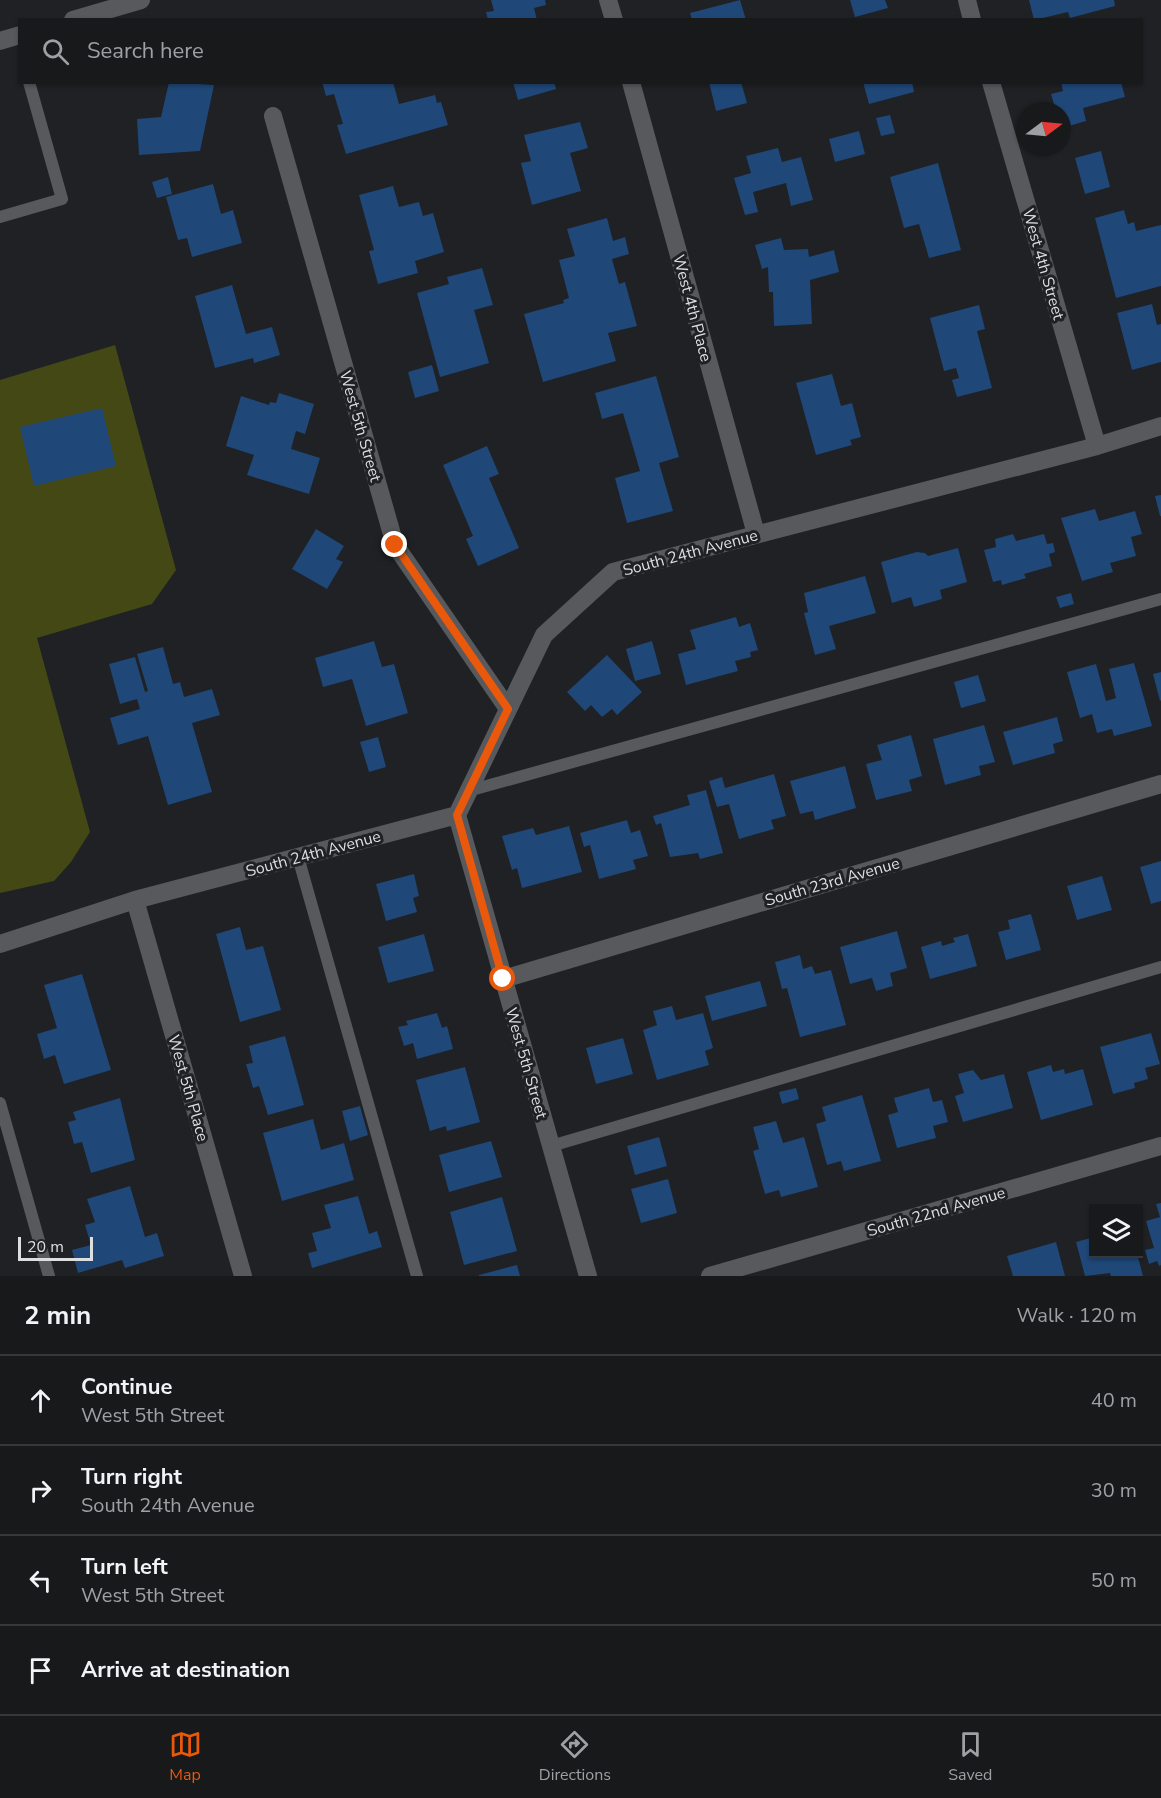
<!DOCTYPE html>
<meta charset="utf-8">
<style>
body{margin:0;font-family:"Nunito Sans",sans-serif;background:#242628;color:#f1f3f6}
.controls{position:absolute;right:18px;bottom:18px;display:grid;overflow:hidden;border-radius:0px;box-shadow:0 2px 4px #0004}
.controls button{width:54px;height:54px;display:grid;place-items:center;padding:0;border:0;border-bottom:2px solid #36383a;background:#17191b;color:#f1f3f6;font:30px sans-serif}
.compass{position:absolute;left:1017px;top:102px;width:54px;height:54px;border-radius:50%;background:#17191b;box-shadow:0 2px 4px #0004;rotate:74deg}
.scale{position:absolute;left:18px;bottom:15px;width:75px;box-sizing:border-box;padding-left:6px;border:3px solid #dddee0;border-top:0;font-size:16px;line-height:21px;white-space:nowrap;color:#dddee0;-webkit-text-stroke:4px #1f2124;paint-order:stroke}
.stop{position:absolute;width:18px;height:18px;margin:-14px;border:4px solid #ea580c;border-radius:50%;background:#fff}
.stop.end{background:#ea580c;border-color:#fff;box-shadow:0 2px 6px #0008}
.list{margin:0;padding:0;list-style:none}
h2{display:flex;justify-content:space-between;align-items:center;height:78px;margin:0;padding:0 24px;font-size:26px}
h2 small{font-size:20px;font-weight:400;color:#9ea0a3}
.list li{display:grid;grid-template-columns:39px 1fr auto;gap:18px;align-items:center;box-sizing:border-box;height:90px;padding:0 24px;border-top:2px solid #36383a}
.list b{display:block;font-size:22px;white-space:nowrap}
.list p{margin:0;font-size:20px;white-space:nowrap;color:#9ea0a3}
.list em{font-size:20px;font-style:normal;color:#9ea0a3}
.icon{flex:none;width:33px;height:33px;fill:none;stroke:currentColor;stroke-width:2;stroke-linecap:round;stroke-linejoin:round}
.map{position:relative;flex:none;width:1161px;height:1276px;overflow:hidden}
.search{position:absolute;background:#17191b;box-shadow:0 2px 4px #0004;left:18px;right:18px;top:18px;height:66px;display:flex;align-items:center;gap:15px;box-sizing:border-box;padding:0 21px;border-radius:0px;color:#9ea0a3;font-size:22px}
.sheet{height:438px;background:#17191b}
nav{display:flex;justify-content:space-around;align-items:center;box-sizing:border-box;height:84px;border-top:2px solid #36383a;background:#17191b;font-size:16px;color:#9ea0a3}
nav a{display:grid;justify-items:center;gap:3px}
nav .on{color:#ea580c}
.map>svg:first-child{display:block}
.green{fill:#444815}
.building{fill:#1f4778}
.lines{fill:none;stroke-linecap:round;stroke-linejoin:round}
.lane{stroke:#57595c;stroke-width:12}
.street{stroke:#57595c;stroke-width:18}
.secondary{stroke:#57595c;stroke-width:18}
.route{stroke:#ea580c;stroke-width:8}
.labels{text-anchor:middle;stroke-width:6;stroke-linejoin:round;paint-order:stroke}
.street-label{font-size:16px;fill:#dddee0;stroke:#1f2124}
</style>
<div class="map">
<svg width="1161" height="1276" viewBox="0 0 1161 1276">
<rect width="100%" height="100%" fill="#1f2124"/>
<path class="green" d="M115,345L176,570L152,604L37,638L90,832L71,862L54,881L0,893V380Z"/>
<path class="building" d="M491,0H545L546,5L534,8L537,20H488L486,12L494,11Z
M740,0L746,20H692L690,13Z
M850,0H885L888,8L855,17Z
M1029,0H1114L1115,6L1070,18L1068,12L1034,20Z
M169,82L214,85L200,151L139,155L137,119L161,117Z
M322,82H393L399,104L435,95L437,103L441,102L448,125L346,154L337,125L343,124L334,94L326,96Z
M513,82H554L556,89L518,100Z
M709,82H741L747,103L716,111Z
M863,82H912L914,92L869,104Z
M1061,82H1121L1125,97L1083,108L1086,121L1062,128V111H1056L1051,94L1063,91Z
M890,115L895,133L881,136L876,118Z
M580,122L588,148L570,153L581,191L532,205L521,163L531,161L524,135Z
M859,131L865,154L835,162L829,139Z
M778,148L782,162L801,157L813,200L791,206L786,183L753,192L758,212L745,215L734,178L751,173L746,156Z
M1101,151L1110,187L1085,194L1075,158Z
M938,163L961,250L929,258L919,224L904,228L890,177Z
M168,177L172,194L157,198L152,182Z
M213,184L221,214L233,210L242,243L192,257L187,238L178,240L166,197Z
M393,186L399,207L419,202L423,216L433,213L444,252L415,261L418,273L378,284L369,251L374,250L359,195Z
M1124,210L1128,224L1134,222L1136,231L1161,225V286L1116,298L1095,218Z
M607,218L613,241L625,237L629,254L612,259L619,284L625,282L637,326L608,333L616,361L543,382L524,314L564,303L563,300L569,298L559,260L575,256L567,229Z
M781,238L784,250L808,249L809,257L834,250L839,272L810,280L812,324L774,326L773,292H769L768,267L762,269L755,245Z
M482,268L493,305L474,310L489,363L440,377L417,293L449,284L447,277Z
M232,285L246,334L272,327L280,355L254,363L253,358L215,368L195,296Z
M1152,304L1157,325L1161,324V362L1132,370L1117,313Z
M979,305L985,329L977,331L992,388L957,397L952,380L959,378L956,368L944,371L930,318Z
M432,365L439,391L415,398L408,372Z
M832,374L841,406L852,403L861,437L850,440L852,445L816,455L796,383Z
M656,376L679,457L659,463L673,511L627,523L615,478L640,471L623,413L602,419L595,393Z
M279,393L314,404L305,434L296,431L291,449L320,458L309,494L247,475L254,455L226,446L241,396L269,405L270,402L276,403Z
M102,408L116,466L34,486L20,427Z
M487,446L499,474L489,478L519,548L478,566L466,539L473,536L443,465Z
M1161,495V516H1160L1155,496Z
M1095,509L1099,521L1135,511L1142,534L1131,537L1136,556L1110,563L1113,572L1082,581L1061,518Z
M316,529L344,546L336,559L343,562L327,589L292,569Z
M1013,534L1016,541L1044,534L1047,544L1053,543L1055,552L1049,554L1052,566L1024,574L1026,578L1002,585L1001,580L993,582L984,550L996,547L995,539Z
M958,548L967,582L940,590L942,599L914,607L911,597L892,603L881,562L917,552L925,553L928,556Z
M865,576L876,613L829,626L836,649L815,655L804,613L808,612L804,593Z
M1071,593L1074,604L1060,608L1056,597Z
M736,617L739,627L750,623L758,650L750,652L751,657L735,661L738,671L686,685L678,654L696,649L690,630Z
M374,641L382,667L394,664L408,713L366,726L352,679L323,687L315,658Z
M652,641L661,674L635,681L626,649Z
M163,647L173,684L180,682L184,697L212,689L220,715L192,723L212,792L168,805L148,736L118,745L110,718L140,709L137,699L120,704L109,664L135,657L145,692L148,691L137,654Z
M607,655L642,692L617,715L612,709L602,717L591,705L585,711L567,692Z
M1134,663L1152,726L1114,736L1112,729L1097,733L1092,714L1080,718L1067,672L1096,664L1106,701L1116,698L1109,669Z
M1161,672V700L1160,701L1153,674Z
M978,675L986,701L961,708L954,682Z
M1057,717L1063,741L1053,744L1055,753L1013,765L1003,732Z
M984,725L995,762L979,766L981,775L945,785L933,739Z
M911,735L922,776L909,780L912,791L876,800L866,764L882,760L877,745Z
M378,737L386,767L369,772L360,742Z
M845,766L856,808L815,820L813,811L800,814L790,781Z
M774,774L786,816L771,820L774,829L739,839L729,804L717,807L709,781L722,777L725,788Z
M706,790L723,853L700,859L698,853L670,857L661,823L656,825L653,816L690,805L687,795Z
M627,820L631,833L640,830L648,856L633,860L636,869L599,879L590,845L584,847L580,833Z
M569,826L582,872L522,888L517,868L512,870L502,836L533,828L536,835Z
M1161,861V901L1151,904L1140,867Z
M414,874L419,896L413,898L417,912L386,921L376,884Z
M1102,876L1112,910L1077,920L1067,886Z
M1031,914L1041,950L1006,960L998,932L1010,929L1008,920Z
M240,927L246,950L263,946L281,1010L240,1022L216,934Z
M897,931L907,968L890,973L893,986L876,991L872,978L850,984L840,947Z
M424,934L434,971L388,983L378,947Z
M968,934L977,966L930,979L921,947L941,941L942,946L955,942L953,938Z
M800,955L803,969L812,966L815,974L831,970L846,1025L800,1037L787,988L782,989L775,962Z
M82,974L111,1070L64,1084L55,1055L44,1059L37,1034L57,1028L44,985Z
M760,981L767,1006L712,1021L705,996Z
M672,1006L676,1020L703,1013L713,1048L705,1051L709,1065L657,1080L643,1030L657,1025L653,1011Z
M437,1013L442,1028L447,1026L453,1049L417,1059L413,1043L404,1046L398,1027L408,1025L406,1021Z
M1151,1033L1160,1064L1145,1068L1148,1079L1134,1083L1135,1088L1113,1094L1100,1047Z
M285,1036L304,1105L268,1115L259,1086L253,1088L246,1064L253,1063L249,1046Z
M623,1038L633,1074L596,1084L586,1048Z
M1051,1065L1053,1072L1064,1069L1065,1074L1083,1069L1093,1105L1041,1120L1027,1072Z
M465,1067L480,1122L447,1131L446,1126L430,1131L416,1080Z
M973,1070L981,1080L1004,1074L1013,1108L963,1122L955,1096L964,1093L958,1074Z
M796,1088L799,1099L782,1104L779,1092Z
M929,1088L933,1102L942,1100L948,1122L933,1126L936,1138L897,1148L888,1115L898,1112L894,1098Z
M862,1095L881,1161L844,1171L841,1161L827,1165L816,1124L826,1121L822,1107Z
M120,1098L135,1160L91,1173L82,1142L74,1144L68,1122L76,1120L73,1112Z
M360,1106L368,1135L350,1141L342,1111Z
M313,1119L321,1150L344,1143L354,1180L282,1201L263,1133Z
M776,1121L783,1143L804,1137L818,1187L781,1197L779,1190L765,1194L753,1151L759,1149L753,1127Z
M659,1137L667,1166L635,1175L627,1146Z
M491,1141L502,1177L449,1192L439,1155Z
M668,1179L677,1213L641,1223L631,1189Z
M130,1186L145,1237L157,1233L164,1256L125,1268L122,1260L78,1273L72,1250L91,1245L85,1225L95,1222L87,1199Z
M358,1196L369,1234L377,1231L382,1247L312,1268L308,1253L317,1251L312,1233L331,1228L324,1205Z
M502,1197L517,1251L464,1265L450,1212Z
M1161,1203V1265L1159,1266L1157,1261L1149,1264L1145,1250L1154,1248L1146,1221L1160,1217L1156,1204Z
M1094,1237V1254H1133L1134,1258L1138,1257L1143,1276H1111L1110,1273L1085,1276L1076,1242Z
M1056,1242L1065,1276H1013L1007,1256Z
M517,1265L520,1276H479V1275Z"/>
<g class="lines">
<path class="lane" d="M0,217L62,199L29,82
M468,791L1161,599
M298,857L417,1276
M0,1103L49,1276
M551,1146L1161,967"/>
<path class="street" d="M608,0L614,20
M967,0L972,20
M631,82L756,534
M991,82L1097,446
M273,116L395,545L508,709
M457,815L588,1276
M135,900L243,1276
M0,944L135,900L457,815L544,635L613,572L1097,446L1161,426
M503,979L1161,784
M710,1276L1161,1146"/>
<path class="secondary" d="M73,20L141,0
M0,41L20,35"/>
</g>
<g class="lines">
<path class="route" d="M395,545L508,709L457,815L503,979"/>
</g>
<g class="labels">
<g class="street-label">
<text transform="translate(1044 264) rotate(74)" y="6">West 4th Street</text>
<text transform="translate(693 308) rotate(75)" y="6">West 4th Place</text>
<text transform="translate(361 426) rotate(74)" y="6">West 5th Street</text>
<text transform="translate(690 552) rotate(-15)" y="6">South 24th Avenue</text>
<text transform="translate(313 853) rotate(-15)" y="6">South 24th Avenue</text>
<text transform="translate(832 881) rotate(-16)" y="6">South 23rd Avenue</text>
<text transform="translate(527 1063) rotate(74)" y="6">West 5th Street</text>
<text transform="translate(189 1088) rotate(74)" y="6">West 5th Place</text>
<text transform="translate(936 1211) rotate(-16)" y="6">South 22nd Avenue</text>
</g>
</g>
</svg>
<div class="controls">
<button><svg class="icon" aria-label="layers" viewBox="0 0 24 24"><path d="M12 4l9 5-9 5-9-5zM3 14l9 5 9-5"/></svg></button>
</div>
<svg class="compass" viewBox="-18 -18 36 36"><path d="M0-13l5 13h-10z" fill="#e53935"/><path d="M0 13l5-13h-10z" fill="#9ea0a3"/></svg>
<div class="scale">20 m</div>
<div class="stop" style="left:503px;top:979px"></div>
<div class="stop end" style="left:395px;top:545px"></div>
<div class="search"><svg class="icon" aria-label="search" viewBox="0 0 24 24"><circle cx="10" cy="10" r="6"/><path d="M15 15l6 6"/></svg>Search here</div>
</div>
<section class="sheet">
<h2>2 min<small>Walk · 120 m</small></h2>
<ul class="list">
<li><svg class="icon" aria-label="ahead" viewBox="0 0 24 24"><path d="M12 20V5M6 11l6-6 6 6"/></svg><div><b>Continue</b><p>West 5th Street</p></div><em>40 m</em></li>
<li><svg class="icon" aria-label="right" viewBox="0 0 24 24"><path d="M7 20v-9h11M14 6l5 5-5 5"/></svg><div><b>Turn right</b><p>South 24th Avenue</p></div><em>30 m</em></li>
<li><svg class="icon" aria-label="left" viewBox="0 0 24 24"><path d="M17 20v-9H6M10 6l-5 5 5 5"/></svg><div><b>Turn left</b><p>West 5th Street</p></div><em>50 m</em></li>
<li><svg class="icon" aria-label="arrive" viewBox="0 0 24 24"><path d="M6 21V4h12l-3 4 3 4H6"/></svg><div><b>Arrive at destination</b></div></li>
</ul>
</section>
<nav>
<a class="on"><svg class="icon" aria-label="map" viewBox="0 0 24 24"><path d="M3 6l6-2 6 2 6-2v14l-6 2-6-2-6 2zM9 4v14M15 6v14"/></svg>Map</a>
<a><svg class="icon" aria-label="directions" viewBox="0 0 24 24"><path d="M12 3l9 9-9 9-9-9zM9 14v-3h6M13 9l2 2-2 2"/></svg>Directions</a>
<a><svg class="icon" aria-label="saved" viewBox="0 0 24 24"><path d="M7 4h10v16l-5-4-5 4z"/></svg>Saved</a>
</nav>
